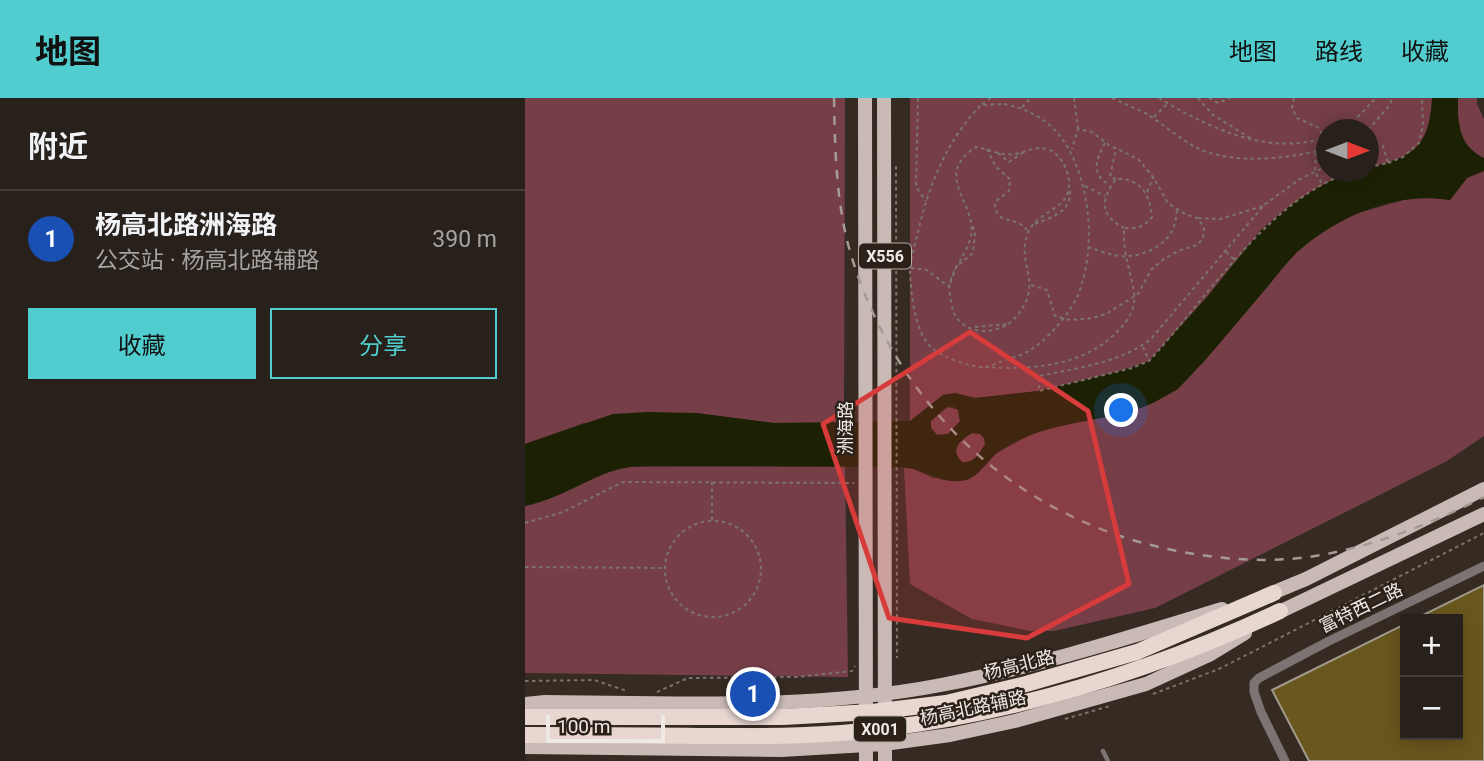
<!DOCTYPE html>
<html lang="zh">
<meta charset="utf-8">
<style>
body{margin:0;font-family:Roboto,"Noto Sans SC",sans-serif;background:#342d27;color:#f1f3f6}
.controls{position:absolute;right:21px;bottom:21px;display:grid;overflow:hidden;border-radius:0px;box-shadow:0 4px 18px #0003}
.controls button{width:63px;height:63px;display:grid;place-items:center;padding:0;border:0;border-bottom:2px solid #443e39;background:#28201a;color:#f1f3f6;font:35px sans-serif}
.compass{position:absolute;left:791px;top:21px;width:63px;height:63px;border-radius:50%;background:#28201a;box-shadow:0 4px 18px #0003;rotate:90deg}
.scale{position:absolute;left:21px;bottom:18px;width:119px;box-sizing:border-box;padding-left:7px;border:4px solid #efe9e3;border-top:0;font-size:19px;line-height:24px;white-space:nowrap;color:#efe9e3;-webkit-text-stroke:5px #2b2119;paint-order:stroke}
.you{position:absolute;left:597px;top:313px;width:24px;height:24px;margin:-18px;border:5px solid #fff;border-radius:50%;background:#1a73e8;box-shadow:0 0 0 10px #1a73e833}
.badge{display:grid;place-items:center;width:46px;height:46px;border-radius:50%;background:#52cdcf;color:#fff;font-size:23px;font-weight:700}
.pin{position:absolute;translate:-50% -50%;border:4px solid #fff;box-shadow:0 2px 7px #0006}
.list{margin:0;padding:0;list-style:none}
h2{display:flex;justify-content:space-between;align-items:center;height:91px;margin:0;padding:0 28px;font-size:30px}
h2 small{font-size:23px;font-weight:400;color:#a5a3a2}
.list li{display:grid;grid-template-columns:46px 1fr auto;gap:21px;align-items:center;box-sizing:border-box;height:98px;padding:0 28px;border-top:2px solid #443e39}
.list b{display:block;font-size:26px;white-space:nowrap}
.list p{margin:0;font-size:23px;white-space:nowrap;color:#a5a3a2}
.list em{font-size:23px;font-style:normal;color:#a5a3a2}
.actions{display:flex;gap:14px;padding:21px 28px}
.actions a{flex:1;padding:16px 0;border:2px solid #52cdcf;border-radius:0px;text-align:center;font-size:24px;color:#52cdcf}
.actions .main{background:#52cdcf;color:#111}
.map{position:relative;flex:none;width:959px;height:663px;overflow:hidden}
header{display:flex;align-items:center;gap:42px;box-sizing:border-box;height:98px;padding:0 35px;background:#52cdcf;color:#111}
header strong{font-size:33px}
nav{display:flex;gap:38px;margin-inline-start:auto;font-size:24px}
main{display:flex}
aside{flex:1;background:#28201a}
.map>svg:first-child{display:block}
.green{fill:#763f48}
.water{fill:#1c2104;fill-rule:evenodd}
.building{fill:#6a571d;stroke:#a09b8d;stroke-width:2}
.lines{fill:none;stroke-linecap:round;stroke-linejoin:round}
.path{stroke:#7c736c;stroke-width:2;stroke-dasharray:3.5 3.5;stroke-linecap:butt}
.lane{stroke:#7b7472;stroke-width:4.5}
.street{stroke:#7b7472;stroke-width:9}
.primary{stroke:#c9bab6;stroke-width:14}
.highway{stroke:#e8d6d1;stroke-width:16}
.rail{stroke:#a39b94;stroke-width:2.5;stroke-dasharray:9 9;stroke-linecap:butt}
.marked{fill:#d83b3b;fill-opacity:0.2;stroke:#d83b3b;stroke-width:5;stroke-linejoin:round}
.labels{text-anchor:middle;stroke-width:5;stroke-linejoin:round;paint-order:stroke}
.shield{fill:#2b2119;stroke:#b4ada6;stroke-width:2}
.shield-label{font-size:16px;font-weight:bold;fill:#efe9e3}
.street-label{font-size:18px;fill:#efe9e3;stroke:#2b2119}
</style>
<header>
<strong>地图</strong>
<nav><a>地图</a><a>路线</a><a>收藏</a></nav>
</header>
<main>
<aside>
<h2>附近<small></small></h2>
<ul class="list">
<li><span class="badge" style="background:#1a4fb4">1</span><div><b>杨高北路洲海路</b><p>公交站 · 杨高北路辅路</p></div><em>390 m</em></li>
</ul>
<div class="actions"><a class="main">收藏</a><a>分享</a></div>
</aside>
<div class="map">
<svg width="959" height="663" viewBox="0 0 959 663">
<rect width="100%" height="100%" fill="#352b22"/>
<path class="green" d="M0,0H320L319,325H249L171,315L59,325L0,346Z
M385,0H907C905,47 889,60 844,69V32H802V74H828L788,92L762,110L736,132L682,199L624,263L582,277L513,293L450,300L430,295L418,297L385,323Z
M933,0H952V6L959,21V60C934,49 932,24 933,0Z
M954,73H959V338L922,363L630,510L529,533H505L447,521L385,486L379,370L389,371L408,380L449,378L472,355L503,338L519,332L609,312L628,305L677,266L774,151L802,131L830,116L882,101L899,99L925,102L942,80Z
M423,309L433,312L435,323L423,336L412,337L406,330V323Z
M447,335L455,336L459,340L460,347C455,355 448,366 437,364C424,351 435,343 447,335Z
M320,367L323,579L0,575V408C35,401 64,380 97,369Z"/>
<path class="water" d="M907,0H933C932,24 934,49 959,60V73L942,80L925,102C872,94 818,116 777,150C762,162 750,180 738,194C710,227 683,260 653,291C639,299 626,307 610,312C574,323 536,324 501,339C491,343 481,348 473,354C462,363 455,378 441,382C418,388 400,372 379,369L115,368C73,370 42,399 0,408V346L88,316L122,314L171,315L249,325L385,323L418,297L430,295L450,300L513,293L607,270L624,263L682,199L736,132L762,110L788,92L819,76L844,74V69C889,60 905,47 907,0ZM427,308L433,312L435,323L423,336L412,337L406,330V323L420,310ZM447,335L455,336L459,340L460,346C455,355 448,366 437,364C424,351 435,343 447,335Z"/>
<path class="building" d="M959,487V663H784L747,592L880,526V637H933V521H890Z"/>
<g class="lines">
<path class="path" d="M393,0L391,89L401,103
M549,0L553,30
M587,0C599,6 611,10 622,16C641,28 661,47 682,54C719,66 765,60 802,51
M634,0C684,30 744,59 802,39
M673,0L688,17L727,41
M684,0L693,5L705,0
M769,0L767,10L772,20L794,30L799,41
M457,6L466,0
M479,6C518,14 540,35 553,72C567,111 568,158 553,197C545,216 519,246 500,255C492,259 483,261 475,264C471,265 465,269 460,269C447,270 416,259 406,249C390,234 386,196 385,174C385,163 389,150 392,138C403,89 421,43 456,7Z
M497,9L506,0
M629,19L642,6
M816,32L826,26L851,0
M843,32L865,7L867,0
M580,45C571,62 565,76 585,87
M462,51L471,69L485,81L484,93L470,104C470,129 489,116 502,132
M844,53L858,48L863,65L844,69
M473,55L484,64L499,54
M791,55L790,74L797,86
M863,65L878,59L894,45L898,27L897,0
M371,68L372,560
M802,68L775,81L739,107L626,241C595,265 552,270 514,278V293L607,270L624,263C681,202 746,97 828,74
M591,81L585,79L591,50
M560,88L580,98
M622,94L628,80
M673,120L695,121L738,108
M510,126C527,119 546,114 545,93
M563,149C573,152 584,157 595,158C615,160 642,149 649,128C651,124 651,117 652,112
M701,154L710,162
M386,170L402,172L424,189C425,197 426,207 429,215C441,240 477,237 492,218C519,183 492,169 502,137C506,122 525,115 536,105C543,99 545,90 544,81C540,63 529,46 508,51C502,52 495,56 488,56C476,58 463,51 451,49C406,78 453,106 446,138C442,157 427,170 424,189L431,169L448,155L450,135L447,126
M506,187L522,192L530,218L545,222L568,220L581,216L613,196L626,172L639,161L653,153L672,147L678,141L679,129L672,120L660,116L643,105L628,79L613,61L584,47L567,34L553,31L547,51
M450,229L482,226
M618,249L624,263
M460,269C505,272 554,269 589,237C597,229 607,218 609,206C611,190 603,173 601,157C599,148 599,139 599,130C611,131 619,129 627,119C625,96 615,80 591,81C575,103 575,117 599,130
M187,422V383
M140 471a48 48 0 1 1 96 0a48 48 0 1 1-96 0Z
M0,425L38,414L98,384L329,385
M0,469L139,470
M0,583L69,582L102,593
M132,594L163,580L272,579L327,573L330,568
M628,596L694,571L959,435
M540,621L585,608"/>
<path class="lane" d="M578,653L583,663"/>
<path class="street" d="M760,663L736,614L729,594V585L734,580L804,543L959,468"/>
<path class="primary" d="M340,0L341,663
M359,0L360,663
M740,498L781,481L959,391
M746,518L959,416
M0,606L20,604C152,605 286,612 416,587C511,569 605,539 697,511
M0,649L256,652L359,646L425,637L490,623L621,586L684,557L720,535"/>
<path class="highway" d="M0,619H258L347,614L421,605L501,586L612,554L749,495
M0,637C58,637 117,637 175,638C235,638 295,639 355,631C494,614 629,572 755,513"/>
<path class="rail" d="M309,0C310,53 311,106 326,157C372,307 485,415 638,450C688,461 740,466 790,458C851,448 905,426 959,399"/>
</g>
<path class="marked" d="M445,234L563,313L604,486L502,540L364,520L298,326Z"/>
<g class="labels">
<g class="shield">
<rect x="334" y="145.5" width="52" height="25" rx="5"/>
<rect x="329" y="618.5" width="52" height="25" rx="5"/>
</g>
<g class="shield-label">
<text x="360" y="164">X556</text>
<text x="355" y="637">X001</text>
</g>
<g class="street-label">
<text transform="translate(321 330) rotate(-90)" y="6">洲海路</text>
<text transform="translate(836 510) rotate(-26)" y="6">富特西二路</text>
<text transform="translate(494 567) rotate(-14)" y="6">杨高北路</text>
<text transform="translate(448 610) rotate(-12)" y="6">杨高北路辅路</text>
</g>
</g>
</svg>
<div class="controls">
<button>+</button>
<button>−</button>
</div>
<svg class="compass" viewBox="-18 -18 36 36"><path d="M0-13l5 13h-10z" fill="#e53935"/><path d="M0 13l5-13h-10z" fill="#a5a3a2"/></svg>
<div class="scale">100 m</div>
<div class="you"></div>
<div class="pin badge" style="left:228px;top:596px;background:#1a4fb4">1</div>
</div>
</main>
